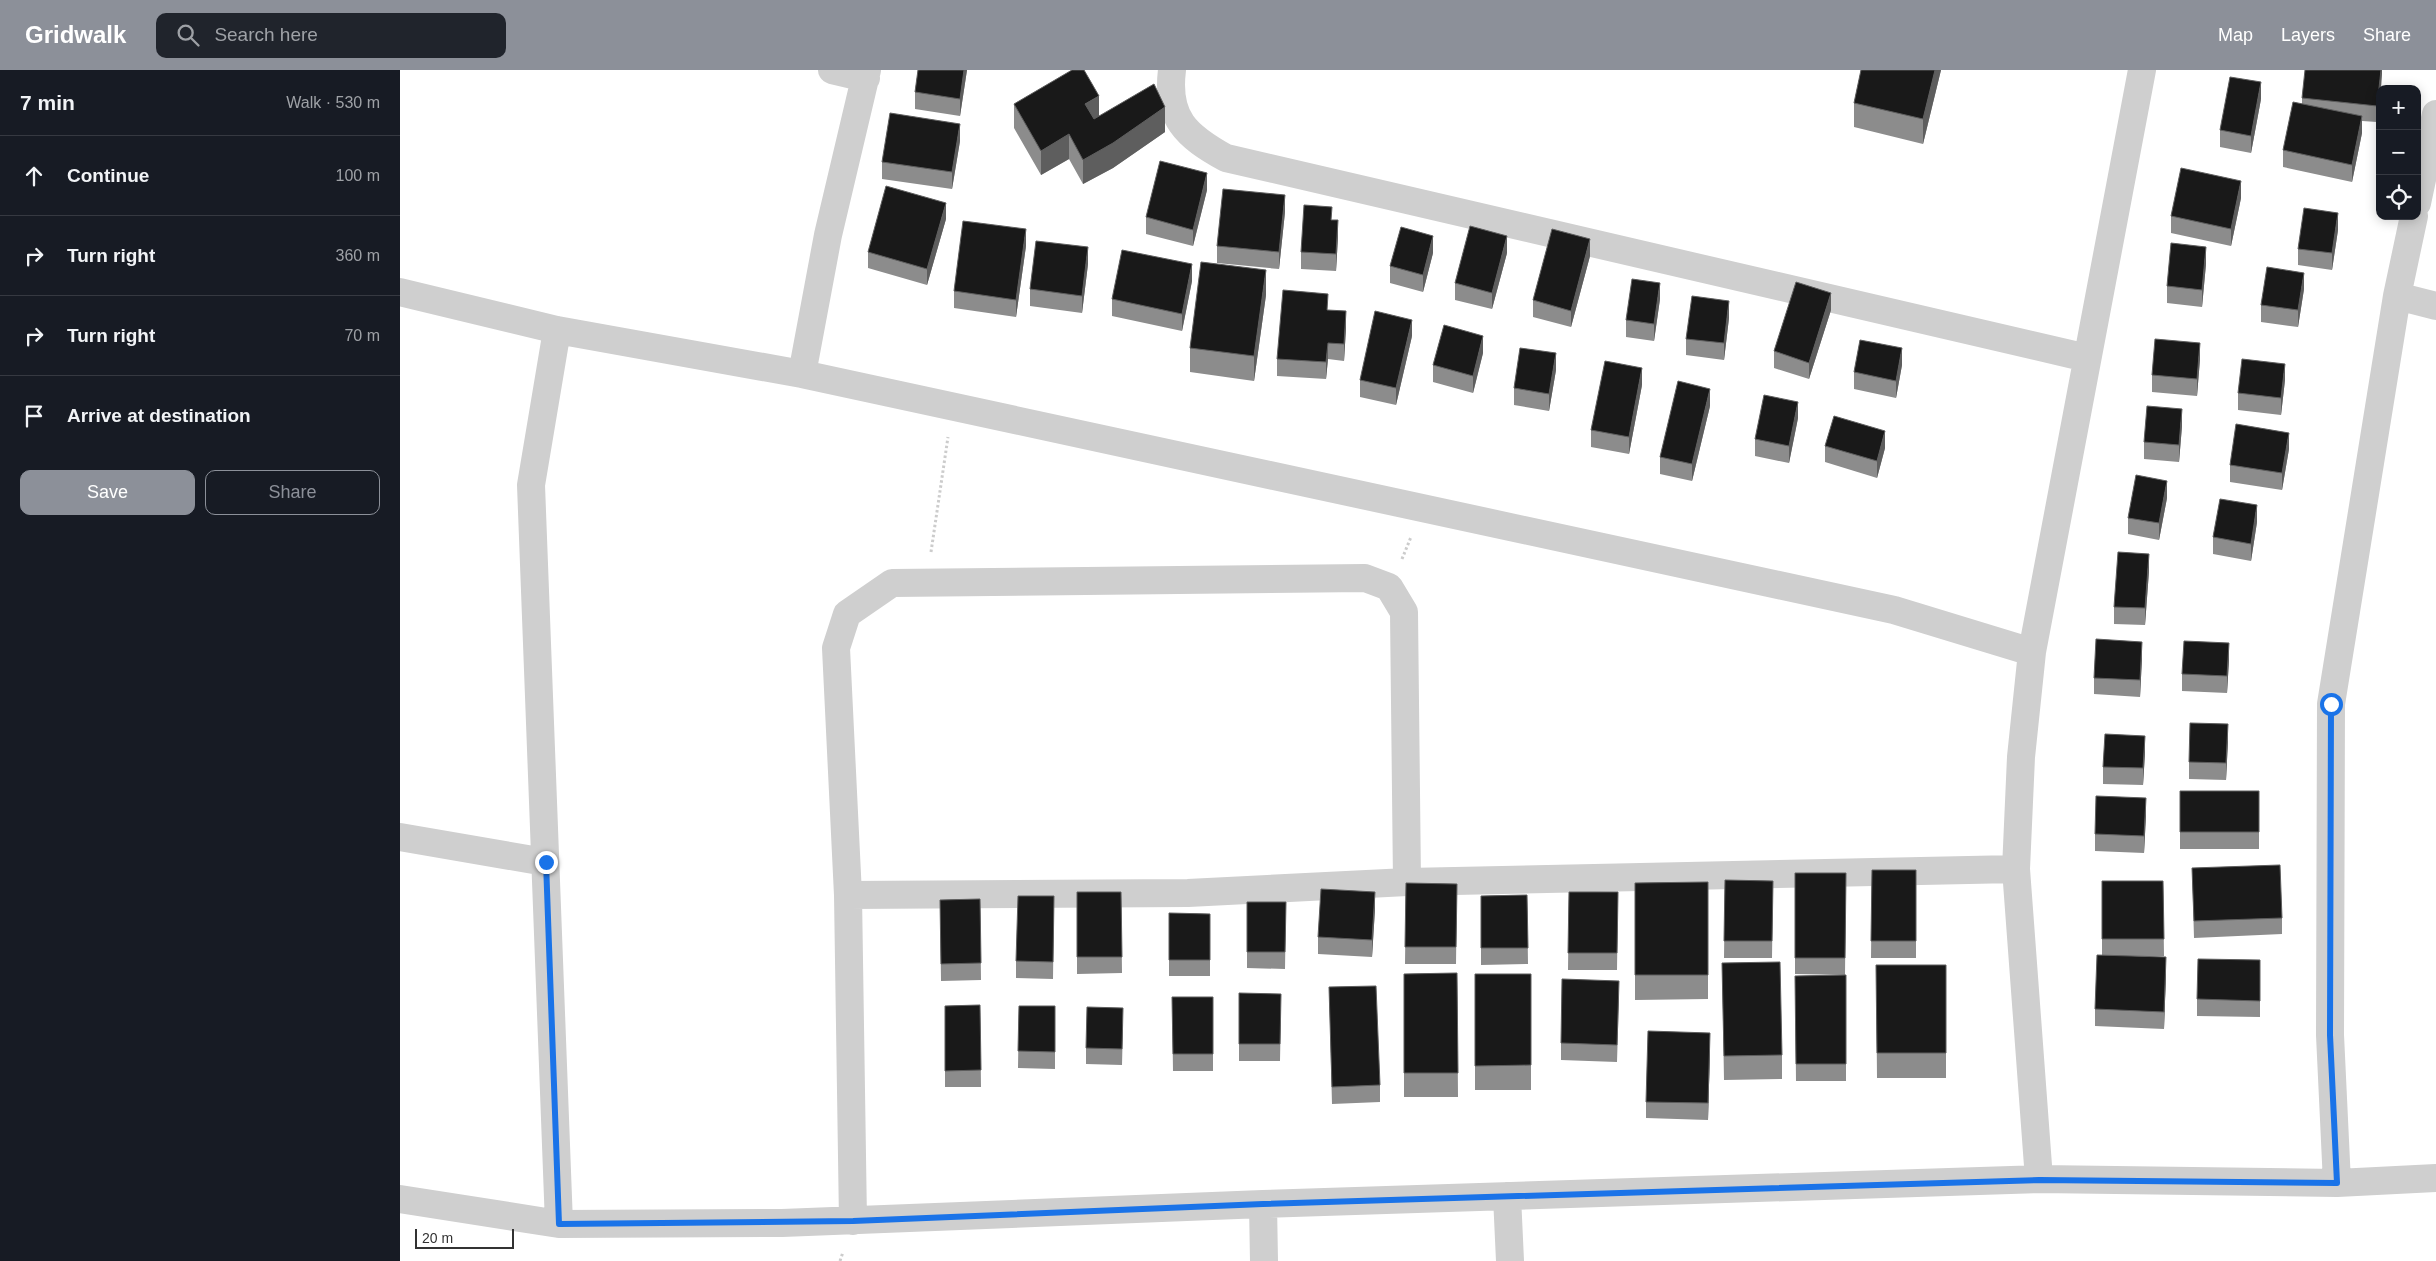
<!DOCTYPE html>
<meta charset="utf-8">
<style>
body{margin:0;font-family:Helvetica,sans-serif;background:#20242c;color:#f1f3f6}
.controls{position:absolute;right:15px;top:15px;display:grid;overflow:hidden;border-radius:10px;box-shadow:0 2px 12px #0003}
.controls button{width:45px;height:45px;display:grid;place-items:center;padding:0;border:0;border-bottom:1px solid #363941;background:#171b24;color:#f1f3f6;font:25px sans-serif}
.scale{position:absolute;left:15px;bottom:12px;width:99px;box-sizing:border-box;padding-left:5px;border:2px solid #323232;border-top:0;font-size:14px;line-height:18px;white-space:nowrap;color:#323232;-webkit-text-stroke:4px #fff;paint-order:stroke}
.stop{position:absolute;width:15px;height:15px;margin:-11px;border:4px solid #1a73e8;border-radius:50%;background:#fff}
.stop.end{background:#1a73e8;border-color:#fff;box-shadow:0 1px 5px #0008}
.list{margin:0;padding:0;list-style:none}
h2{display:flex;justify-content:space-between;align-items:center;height:65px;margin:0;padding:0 20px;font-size:21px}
h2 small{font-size:16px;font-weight:400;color:#9ea1a6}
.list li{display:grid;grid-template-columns:32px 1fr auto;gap:15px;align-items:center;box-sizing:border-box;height:80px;padding:0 20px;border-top:1px solid #363941}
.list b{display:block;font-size:19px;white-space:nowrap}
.list em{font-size:16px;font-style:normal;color:#9ea1a6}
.actions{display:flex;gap:10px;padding:15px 20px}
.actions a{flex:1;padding:11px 0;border:1px solid #8c9099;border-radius:10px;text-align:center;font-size:18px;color:#8c9099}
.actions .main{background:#8c9099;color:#fff}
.icon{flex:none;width:28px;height:28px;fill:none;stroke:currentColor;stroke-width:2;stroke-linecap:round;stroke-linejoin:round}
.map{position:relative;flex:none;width:2036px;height:1191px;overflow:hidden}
header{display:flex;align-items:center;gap:30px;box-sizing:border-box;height:70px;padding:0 25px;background:#8c9099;color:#fff}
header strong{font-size:24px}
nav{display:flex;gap:28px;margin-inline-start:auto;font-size:18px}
.search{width:350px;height:45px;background:#20242c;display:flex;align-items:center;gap:12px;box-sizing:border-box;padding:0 18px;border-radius:10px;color:#9ea1a6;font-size:19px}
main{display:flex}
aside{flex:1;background:#171b24}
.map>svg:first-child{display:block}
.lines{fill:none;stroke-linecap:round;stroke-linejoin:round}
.path{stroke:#ccc;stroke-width:3;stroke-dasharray:2.5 2.5;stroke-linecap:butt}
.minor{stroke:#cfcfcf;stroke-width:28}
.wall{fill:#8c8c8c}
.shaded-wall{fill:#5e5e5e}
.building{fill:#191919;stroke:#5e5e5e}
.route{stroke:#1a73e8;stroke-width:6}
</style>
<header>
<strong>Gridwalk</strong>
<div class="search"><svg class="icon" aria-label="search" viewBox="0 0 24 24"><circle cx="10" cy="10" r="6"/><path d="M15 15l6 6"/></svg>Search here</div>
<nav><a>Map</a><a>Layers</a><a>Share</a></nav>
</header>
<main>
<aside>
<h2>7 min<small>Walk · 530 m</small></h2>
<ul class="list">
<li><svg class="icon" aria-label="ahead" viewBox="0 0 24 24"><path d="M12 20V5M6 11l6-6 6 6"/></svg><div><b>Continue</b></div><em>100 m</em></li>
<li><svg class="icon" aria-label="right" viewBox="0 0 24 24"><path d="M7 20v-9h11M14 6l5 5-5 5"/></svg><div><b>Turn right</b></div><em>360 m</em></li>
<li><svg class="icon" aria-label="right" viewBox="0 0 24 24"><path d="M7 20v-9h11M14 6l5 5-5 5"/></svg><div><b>Turn right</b></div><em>70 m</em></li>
<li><svg class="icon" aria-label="arrive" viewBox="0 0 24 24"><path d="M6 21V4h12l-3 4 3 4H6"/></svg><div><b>Arrive at destination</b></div></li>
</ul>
<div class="actions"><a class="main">Save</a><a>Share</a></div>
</aside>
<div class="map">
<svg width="2036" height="1191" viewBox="0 0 2036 1191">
<rect width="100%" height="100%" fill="#fff"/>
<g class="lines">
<path class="path" d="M531,482L548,367
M1002,489L1011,467
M440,1191L443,1182"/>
<path class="minor" d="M432,0L466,8
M467,0L428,165L402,304L1494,540L1632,582
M772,0C766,48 786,66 826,88L1687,288
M2017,133L2036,44
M0,222L157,260L402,304
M1997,226L2036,236
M157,260L131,415L159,1154
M0,767L145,792
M448,825L436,578L447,544L492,513L965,508L989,517L1004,542L1007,812
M1639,1109L1616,799L1621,687L1632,582L1742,0
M1937,1113L1930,965L1931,634L1997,226L2014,146
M1107,1126L1110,1191
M0,1129L159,1154L382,1153L863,1134L1639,1109L1937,1113L2036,1108
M863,1134L864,1191
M453,1151L448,825L788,823L1007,812L1616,799"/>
</g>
<path class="wall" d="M518,0H567L560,46L515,39V22Z
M1461,0H1541L1523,74L1454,57V33Z
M1982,0L1977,52L1962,51V63L1952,112L1883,97V80L1902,34V28Z
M1861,29L1851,83L1820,77V60Z
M614,34L699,46L765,62L713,98L683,114L669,89L641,105L614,58Z
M560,71L552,119L482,109V92Z
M807,120L793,176L746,164V147Z
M1841,128L1831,176L1771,163V146Z
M885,142L879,199L817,193V176Z
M546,149L527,215L468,198V182Z
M932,150L938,167L936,201L901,199V182Z
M1938,160L1932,200L1898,195V179Z
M626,176L616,247L554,238V221Z
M1033,183L1023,222L990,213V196Z
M1107,183L1092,239L1055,230V213Z
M1190,186L1171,257L1133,247V230Z
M688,194L682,243L630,236V219Z
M1806,194L1802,237L1767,233V216Z
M792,211L782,261L712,246V229Z
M1904,219L1898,257L1861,252V235Z
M866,225L854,311L790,302V278Z
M1260,229L1254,271L1226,267V250Z
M928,240L946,258L944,291L928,289L926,309L877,306V289Z
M1431,240L1409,309L1374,298V281Z
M1329,248L1324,290L1286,285V269Z
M1012,266L996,335L960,327V310Z
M1083,283L1073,323L1033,312V295Z
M1800,289L1797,326L1752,322V305Z
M1502,295L1496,328L1454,319V302Z
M1156,300L1149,341L1114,335V318Z
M1885,310L1881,345L1838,340V323Z
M1242,315L1229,384L1191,377V360Z
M1310,336L1292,411L1260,404V387Z
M1398,348L1389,393L1355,386V369Z
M1782,356L1779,392L1744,389V372Z
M1425,376L1485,378L1477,408L1425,392Z
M1889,379L1882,420L1830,412V395Z
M1767,428L1759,470L1728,464V448Z
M1857,452L1851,491L1813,484V467Z
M1749,501L1745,555L1714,554V537Z
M1742,588L1740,627L1694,624V608Z
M1829,590L1827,623L1782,621V604Z
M1828,671L1826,710L1789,709V692Z
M1745,683L1743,715L1703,714V697Z
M1780,721H1859V779H1780Z
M1746,745L1744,783L1695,781V764Z
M1792,798L1882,848V864L1794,868Z
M1472,800H1516V888H1471Z
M1395,803H1446L1445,905L1395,904Z
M1325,810L1373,811L1372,888H1324Z
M1702,811H1763L1764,886H1729L1766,904L1764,959L1695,956V939L1702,885Z
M1308,812V929L1235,930V813Z
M1006,813L1057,814L1056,894H1005Z
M677,822H721L722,903L677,904Z
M1169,822H1218L1217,900H1168Z
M1127,825L1128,894L1081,895V826Z
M654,826L653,909L616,908V891Z
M580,829L581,910L541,911L540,830Z
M847,832H886L885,899L847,898Z
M975,839L972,887L918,884V867Z
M769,843L810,844V906H769Z
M1860,890V947L1797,946V929Z
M1322,893L1382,985V1009L1324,1010Z
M1476,895H1546V1008H1477Z
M1057,903L1058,1027H1004V904Z
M1075,904H1131V1020H1075Z
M1446,905V1011H1396L1395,906Z
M929,917L980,1015V1032L932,1034Z
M839,923L881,940L880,991H839Z
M772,927H813V1001H773Z
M1219,927L1217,992L1161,990V973Z
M580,935L581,1017H545V936Z
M619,936H655V999L618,998Z
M723,954L722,995L686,994V978Z
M1310,979L1308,1050L1246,1048V1032Z"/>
<path class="shaded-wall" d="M564,0H567L560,46V29Z
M1535,0H1541L1523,74V49Z
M1981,0H1982V4L1981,19H1980L1977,52V36Z
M1861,12V29L1851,83V66Z
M699,26V50L685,58V34Z
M765,37V62L713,98L683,114V90Z
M1962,46V63L1952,112V95Z
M560,54V71L552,119V102Z
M669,64V89L641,105V81Z
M807,103V120L793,176V160Z
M1841,111V128L1831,176V159Z
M885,125V142L879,199V182Z
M546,133V149L527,215V199Z
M1938,143V160L1932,200V183Z
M938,150V167L936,201V184Z
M626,159V176L616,247V230Z
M1033,166V183L1023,222V205Z
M1107,166V183L1092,239V223Z
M1190,169V186L1171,257V241Z
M688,177V194L682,243V226Z
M1806,177V194L1802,237V220Z
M792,194V211L782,261V244Z
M866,200V225L854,311V286Z
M1904,203V219L1898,257V240Z
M1260,213V229L1254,271V254Z
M1431,223V240L1409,309V293Z
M1329,231V248L1324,290V273Z
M946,241V258L944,291V274Z
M1012,250V266L996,335V318Z
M1083,266V283L1073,323V306Z
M928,273V289L926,309V292Z
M1800,273V289L1797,326V309Z
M1502,278V295L1496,328V311Z
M1156,283V300L1149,341V324Z
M1885,294V310L1881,345V328Z
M1242,298V315L1229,384V367Z
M1310,319V336L1292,411V394Z
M1398,332V348L1389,393V376Z
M1782,339V356L1779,392V375Z
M1485,361V378L1477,408V391Z
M1889,363V379L1882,420V403Z
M1767,411V428L1759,470V453Z
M1857,435V452L1851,491V474Z
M1749,484V501L1745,555V538Z
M1742,572V588L1740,627V610Z
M1829,573V590L1827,623V606Z
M1828,654V671L1826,710V693Z
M1745,666V683L1743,715V698Z
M1746,728V745L1744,783V766Z
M975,822V839L972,887V870Z
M1766,887V904L1764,959V942Z
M1310,963V979L1308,1050V1033Z"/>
<path class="building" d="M518,0H564L560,29L515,22Z
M672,0H684L699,26L685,34L694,49L754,14L765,37L713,73L683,90L669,64L641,81L614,34Z
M1461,0H1535L1523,49L1454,33Z
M1905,0H1981L1977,36L1902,28Z
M1830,7L1861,12L1851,66L1820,60Z
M1893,32L1962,46L1952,95L1883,80Z
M490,43L560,54L552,102L482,92Z
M760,91L807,103L793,160L746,147Z
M1781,98L1841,111L1831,159L1771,146Z
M486,116L546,133L527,199L468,182Z
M823,119L885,125L879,182L817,176Z
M904,135L932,137L931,150H938L936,184L901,182Z
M1904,138L1938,143L1932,183L1898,179Z
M563,151L626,159L616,230L554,221Z
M1070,156L1107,166L1092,223L1055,213Z
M1001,157L1033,166L1023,205L990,196Z
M1152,159L1190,169L1171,241L1133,230Z
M636,171L688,177L682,226L630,219Z
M1771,173L1806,177L1802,220L1767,216Z
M722,180L792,194L782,244L712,229Z
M801,192L866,200L854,286L790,278Z
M1867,197L1904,203L1898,240L1861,235Z
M1232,209L1260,213L1254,254L1226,250Z
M1396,212L1431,223L1409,293L1374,281Z
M883,220L928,224L927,240L946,241L944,274L928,273L926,292L877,289Z
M1292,226L1329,231L1324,273L1286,269Z
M975,241L1012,250L996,318L960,310Z
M1044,255L1083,266L1073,306L1033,295Z
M1755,269L1800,273L1797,309L1752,305Z
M1460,270L1502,278L1496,311L1454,302Z
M1120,278L1156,283L1149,324L1114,318Z
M1842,289L1885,294L1881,328L1838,323Z
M1205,291L1242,298L1229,367L1191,360Z
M1278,311L1310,319L1292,394L1260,387Z
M1364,325L1398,332L1389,376L1355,369Z
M1747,336L1782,339L1779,375L1744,372Z
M1434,346L1485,361L1477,391L1425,376Z
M1836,354L1889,363L1882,403L1830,395Z
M1736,405L1767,411L1759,453L1728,448Z
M1820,429L1857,435L1851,474L1813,467Z
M1718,482L1749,484L1745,538L1714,537Z
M1696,569L1742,572L1740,610L1694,608Z
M1784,571L1829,573L1827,606L1782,604Z
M1790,653L1828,654L1826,693L1789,692Z
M1705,664L1745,666L1743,698L1703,697Z
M1780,721H1859V762H1780Z
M1696,726L1746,728L1744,766L1695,764Z
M1880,795L1882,848L1794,851L1792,798Z
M1472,800H1516V871H1471Z
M1395,803H1446L1445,888H1395Z
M1325,810L1373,811L1372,871H1324Z
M1702,811H1763L1764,869H1702Z
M1308,812V905H1235V813Z
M1006,813L1057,814L1056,877H1005Z
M921,819L975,822L972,870L918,867Z
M677,822H721L722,887H677Z
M1169,822H1218L1217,883H1168Z
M1127,825L1128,878H1081V826Z
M618,826H654L653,892L616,891Z
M580,829L581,893L541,894L540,830Z
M847,832H886L885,882H847Z
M769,843L810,844V890H769Z
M1697,885L1766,887L1764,942L1695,939Z
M1798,889L1860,890V931L1797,929Z
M1380,892L1382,985L1324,986L1322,893Z
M1476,895H1546V983H1477Z
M1057,903L1058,1003H1004V904Z
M1075,904H1131V995L1075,996Z
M1446,905V994H1396L1395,906Z
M1162,909L1219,911L1217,975L1161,973Z
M976,916L980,1015L932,1017L929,917Z
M839,923L881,924L880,974H839Z
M772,927H813V984H773Z
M580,935L581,1000L545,1001V936Z
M619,936H655V982L618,981Z
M687,937L723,938L722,979L686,978Z
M1248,961L1310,963L1308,1033L1246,1032Z"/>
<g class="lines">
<path class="route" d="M146,792L159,1154L453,1151L863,1134L1639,1110L1937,1113L1930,965L1931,634"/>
</g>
</svg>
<div class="controls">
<button>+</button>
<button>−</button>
<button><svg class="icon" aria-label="locate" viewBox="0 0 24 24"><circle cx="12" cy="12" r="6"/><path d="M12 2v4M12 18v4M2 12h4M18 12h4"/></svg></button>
</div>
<div class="scale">20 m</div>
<div class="stop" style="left:1931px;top:634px"></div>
<div class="stop end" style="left:146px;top:792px"></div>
</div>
</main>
